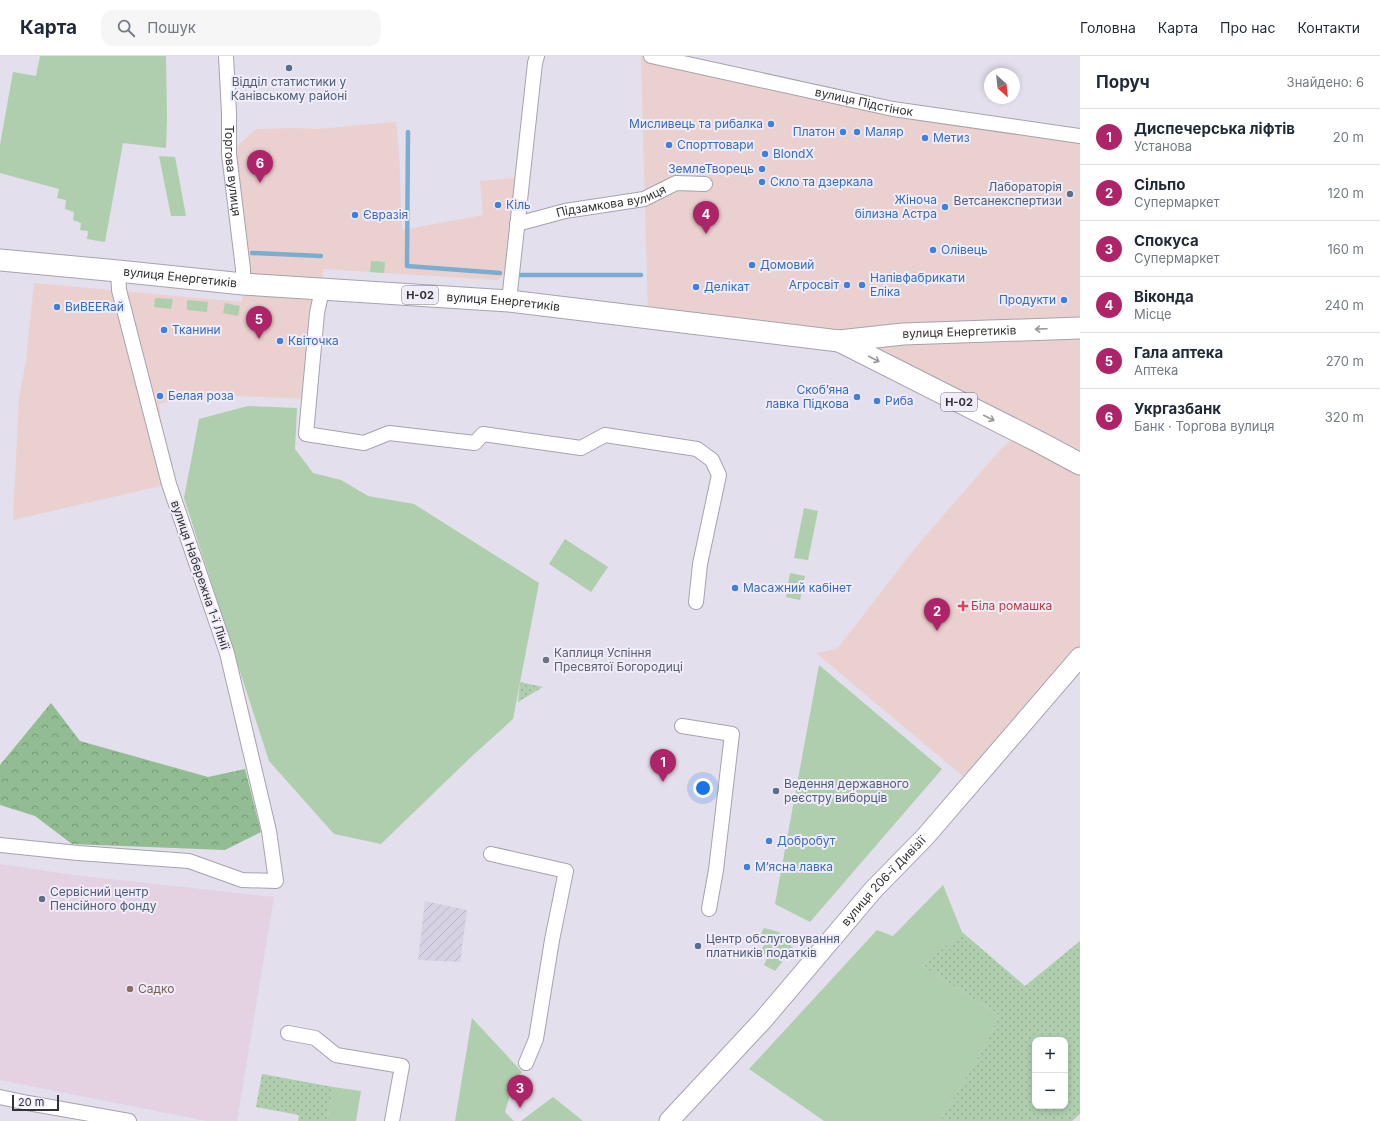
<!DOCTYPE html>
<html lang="uk">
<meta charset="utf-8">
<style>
body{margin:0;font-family:Inter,sans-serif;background:#f6f6f7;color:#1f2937}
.controls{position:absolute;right:12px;bottom:12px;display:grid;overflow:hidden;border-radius:8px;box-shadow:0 2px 6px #0003}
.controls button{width:36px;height:36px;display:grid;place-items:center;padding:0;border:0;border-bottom:1px solid #e0e1e3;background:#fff;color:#1f2937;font:20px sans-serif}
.compass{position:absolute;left:984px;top:12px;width:36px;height:36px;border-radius:50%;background:#fff;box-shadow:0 2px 6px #0003;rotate:153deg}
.scale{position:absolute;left:12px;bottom:10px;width:47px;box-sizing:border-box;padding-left:4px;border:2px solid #333236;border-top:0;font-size:11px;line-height:14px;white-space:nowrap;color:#333236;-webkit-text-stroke:3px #f0ecf9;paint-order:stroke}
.you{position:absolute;left:703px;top:732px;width:14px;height:14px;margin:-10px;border:3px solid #fff;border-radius:50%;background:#1a73e8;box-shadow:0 0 0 6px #1a73e833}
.badge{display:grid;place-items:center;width:26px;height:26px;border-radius:50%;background:#ad2468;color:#fff;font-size:13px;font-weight:700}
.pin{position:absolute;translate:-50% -33px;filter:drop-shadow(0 1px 2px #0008)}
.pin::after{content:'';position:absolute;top:21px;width:14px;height:12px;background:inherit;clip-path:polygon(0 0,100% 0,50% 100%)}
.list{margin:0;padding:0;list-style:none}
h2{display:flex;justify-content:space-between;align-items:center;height:52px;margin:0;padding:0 16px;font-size:17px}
h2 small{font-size:13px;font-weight:400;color:#747a83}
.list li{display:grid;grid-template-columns:26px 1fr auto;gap:12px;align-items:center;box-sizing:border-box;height:56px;padding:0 16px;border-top:1px solid #e0e1e3}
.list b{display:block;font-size:15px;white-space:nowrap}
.list p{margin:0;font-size:13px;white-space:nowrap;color:#747a83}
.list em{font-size:13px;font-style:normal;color:#747a83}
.icon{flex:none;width:22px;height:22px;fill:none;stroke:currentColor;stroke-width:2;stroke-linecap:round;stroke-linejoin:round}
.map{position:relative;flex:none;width:1080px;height:1065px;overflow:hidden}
header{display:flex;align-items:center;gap:24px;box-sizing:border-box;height:56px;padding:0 20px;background:#fff;border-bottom:1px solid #e0e1e3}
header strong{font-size:19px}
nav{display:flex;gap:22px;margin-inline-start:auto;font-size:14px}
.search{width:280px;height:36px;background:#f6f6f7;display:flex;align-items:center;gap:10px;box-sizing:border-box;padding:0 14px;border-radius:12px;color:#747a83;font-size:15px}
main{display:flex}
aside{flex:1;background:#fff}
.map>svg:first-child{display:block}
.commercial{fill:#ebd0d0}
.industrial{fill:url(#industrial-furrows)}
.education{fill:#e4d1e1}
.grass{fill:#aeceae}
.forest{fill:url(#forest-crowns)}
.park{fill:url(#park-dots);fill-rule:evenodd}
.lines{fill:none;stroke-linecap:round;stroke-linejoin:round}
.stream{stroke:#7cadd1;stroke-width:4.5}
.street-casing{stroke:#a6a2ae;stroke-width:16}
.secondary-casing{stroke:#a6a2ae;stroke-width:21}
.primary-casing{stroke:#a6a2ae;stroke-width:23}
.street{stroke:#fff;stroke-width:14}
.secondary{stroke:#fff;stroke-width:19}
.primary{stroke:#fff;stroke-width:21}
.oneway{stroke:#99989a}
.service-dot{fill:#5c6f8a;stroke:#f0ecf9;stroke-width:1.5}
.shop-dot{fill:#3f7fe0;stroke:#f0ecf9;stroke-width:1.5}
.health-dot{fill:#e0444e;stroke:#f0ecf9;stroke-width:1.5}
.worship-dot{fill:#6b7280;stroke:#f0ecf9;stroke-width:1.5}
.education-dot{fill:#8d6e63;stroke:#f0ecf9;stroke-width:1.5}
.labels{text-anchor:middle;stroke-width:4;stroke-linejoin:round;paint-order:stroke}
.shield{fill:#f0ecf9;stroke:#6c6a70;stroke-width:1}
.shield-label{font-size:11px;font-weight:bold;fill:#333236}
.service-label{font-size:12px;fill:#4e5e75;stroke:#f0ecf9;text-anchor:start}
.street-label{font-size:12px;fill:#333236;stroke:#f0ecf9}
.shop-label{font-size:12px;fill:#366cbe;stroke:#f0ecf9;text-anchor:start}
.health-label{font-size:12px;fill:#be3a42;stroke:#f0ecf9;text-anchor:start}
.worship-label{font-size:12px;fill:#5b616d;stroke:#f0ecf9;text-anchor:start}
.education-label{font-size:12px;fill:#785e54;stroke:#f0ecf9;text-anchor:start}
</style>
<header>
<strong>Карта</strong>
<div class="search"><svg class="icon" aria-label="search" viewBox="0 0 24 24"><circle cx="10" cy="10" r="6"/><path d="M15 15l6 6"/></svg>Пошук</div>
<nav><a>Головна</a><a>Карта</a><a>Про нас</a><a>Контакти</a></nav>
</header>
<main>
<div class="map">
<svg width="1080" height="1065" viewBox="0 0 1080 1065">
<defs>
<pattern id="industrial-furrows" width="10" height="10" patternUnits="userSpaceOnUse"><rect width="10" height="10" fill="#d7d1e4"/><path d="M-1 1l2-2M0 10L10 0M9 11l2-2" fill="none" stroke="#b9b4c4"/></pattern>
<pattern id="forest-crowns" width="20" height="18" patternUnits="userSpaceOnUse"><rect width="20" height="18" fill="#92bc92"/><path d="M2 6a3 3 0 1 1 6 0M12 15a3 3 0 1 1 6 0" fill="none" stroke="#789978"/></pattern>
<pattern id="park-dots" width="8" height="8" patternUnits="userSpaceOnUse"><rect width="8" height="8" fill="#aeceae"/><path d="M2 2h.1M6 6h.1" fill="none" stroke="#96b196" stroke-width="1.8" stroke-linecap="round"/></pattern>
</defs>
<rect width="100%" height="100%" fill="#e3dfec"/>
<path class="commercial" d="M641,0H651L893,53L1080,80V601L971,727L816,597L837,593L916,491L1000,394L1019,377L839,285L648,263Z
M396,66L399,95L402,174L483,159L480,125L527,121L520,209L497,224L323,213L322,234L308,343L235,340L188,341L159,348L169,428L13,464L19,342L26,305L34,227L242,246L243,228L229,98L256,73L294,72L317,73Z"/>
<path class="industrial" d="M425,845L467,854L460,906L418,904Z"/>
<path class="education" d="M0,808L73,819L274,841L237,1065H207L0,1024Z"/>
<path class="grass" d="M40,0H166L167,64L166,92L123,87L105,186L87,183L88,175L80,174L81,167L73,164L74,156L65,153L66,144L57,142L59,133L0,117V89L13,16L36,20Z
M159,100L175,101L186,160H171Z
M371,205L385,206L384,217L370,216Z
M155,242L173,243L171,253L154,251Z
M187,244L208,246L207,256L187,254Z
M225,247L240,250L238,260L223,257Z
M248,350L297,352L295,393L313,417L341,424L368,440L414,448L539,527L513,663L471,701L381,788L334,778L269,705L184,442L199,363Z
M804,452L818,455L808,504L794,502Z
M565,483L608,511L591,536L549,508Z
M790,517L805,520L800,544L786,541Z
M819,609L942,713L810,866L775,848Z
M943,829L962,876L922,910L999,959L984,991L940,1065H824L749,1013L877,874L893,880Z
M764,872L779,876L793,892L775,915L764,909L768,900L760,896L764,889L757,885Z
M472,962L522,1016L514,1026L505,1056L514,1065H455Z
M333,1031L361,1035L356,1065H327Z
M553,1041L583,1065H521Z"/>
<path class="forest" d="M51,647L80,685L208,721L245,713L261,776L225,794L72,788L35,760L0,749V709Z"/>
<path class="park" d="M520,626L543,631L518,646Z
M962,876L1025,930L1080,885V1058L1072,1065H940L984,991L999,959L922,910ZM1035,984H1065V1050H1035Z
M262,1018L333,1031L327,1065H298L299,1059L256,1051Z"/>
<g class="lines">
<path class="stream" d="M408,76L407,210L500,217
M252,197L321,200
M520,219H641"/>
<defs>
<g id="street">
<path id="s1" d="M226,0L229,57V98L243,213V228"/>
<path id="s2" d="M651,0L893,53L1080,80"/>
<path id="s3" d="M517,168L565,155L644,143L676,127L705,128"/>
<path d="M322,234L317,257L306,378L364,387L389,377L475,387L483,378L581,392L605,379L697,393L712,404L719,419L700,508L696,546"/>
<path d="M509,245L535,7L537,0"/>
<path d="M682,670L732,678L716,814L709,853"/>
<path d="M0,789L78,797L189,805L242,824L276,825L269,775L227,597L169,428L119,234L118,215"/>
<path d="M491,798L566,815L552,884L536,983L526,1007"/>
<path d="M288,977L315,982L336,999L402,1010L392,1065"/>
<path d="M0,1041L28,1047L129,1065"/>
</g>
<g id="secondary">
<path id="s4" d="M669,1065L763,964L874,833L925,781L1080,601"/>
</g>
<g id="primary">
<path id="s5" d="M0,204L118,215L243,228L509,245L839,285L903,278L1080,272"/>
<path d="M839,285L1039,386L1080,408"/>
</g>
</defs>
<use href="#street" class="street-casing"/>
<use href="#secondary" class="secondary-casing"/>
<use href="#primary" class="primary-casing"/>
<use href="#street" class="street"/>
<use href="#secondary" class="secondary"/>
<use href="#primary" class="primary"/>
</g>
<defs><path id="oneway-shaft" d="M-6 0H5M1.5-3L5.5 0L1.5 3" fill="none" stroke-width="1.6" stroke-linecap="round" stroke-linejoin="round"/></defs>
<g class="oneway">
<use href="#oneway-shaft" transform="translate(1041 273) rotate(178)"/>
<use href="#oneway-shaft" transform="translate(874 303) rotate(27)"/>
<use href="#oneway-shaft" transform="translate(989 362) rotate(27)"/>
</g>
<g class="service-dot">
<circle cx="289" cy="12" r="4"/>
<circle cx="1070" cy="138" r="4"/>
<circle cx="776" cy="735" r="4"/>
<circle cx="42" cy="843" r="4"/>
<circle cx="698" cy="890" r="4"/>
</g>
<g class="shop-dot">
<circle cx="771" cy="68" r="4"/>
<circle cx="843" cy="76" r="4"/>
<circle cx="857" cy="76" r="4"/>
<circle cx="925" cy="82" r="4"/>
<circle cx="669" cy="89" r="4"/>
<circle cx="765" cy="98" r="4"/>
<circle cx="762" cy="113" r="4"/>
<circle cx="762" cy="126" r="4"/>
<circle cx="498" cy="149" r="4"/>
<circle cx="945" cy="151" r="4"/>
<circle cx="355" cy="159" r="4"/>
<circle cx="933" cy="194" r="4"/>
<circle cx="752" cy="209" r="4"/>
<circle cx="847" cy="229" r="4"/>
<circle cx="862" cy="229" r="4"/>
<circle cx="696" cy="231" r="4"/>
<circle cx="1064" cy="244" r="4"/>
<circle cx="57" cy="251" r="4"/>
<circle cx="164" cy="274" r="4"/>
<circle cx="280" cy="285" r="4"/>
<circle cx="160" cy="340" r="4"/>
<circle cx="857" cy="341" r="4"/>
<circle cx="877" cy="345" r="4"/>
<circle cx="735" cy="532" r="4"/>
<circle cx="769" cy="785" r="4"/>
<circle cx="747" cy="811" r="4"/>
</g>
<path class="health-dot" d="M961 544h4v4h4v4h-4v4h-4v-4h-4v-4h4z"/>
<circle class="worship-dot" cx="546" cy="604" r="4"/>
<circle class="education-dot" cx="130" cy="933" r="4"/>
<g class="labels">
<g class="shield">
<rect x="402" y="230" width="36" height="18" rx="3"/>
<rect x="941" y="337" width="36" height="18" rx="3"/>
</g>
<g class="shield-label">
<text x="420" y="243">Н-02</text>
<text x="959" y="350">Н-02</text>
</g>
<g class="service-label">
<text x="289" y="30" text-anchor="middle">Відділ статистики у<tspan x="289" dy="14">Канівському районі</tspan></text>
<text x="1062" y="135" text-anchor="end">Лабораторія<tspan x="1062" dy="14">Ветсанекспертизи</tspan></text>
<text x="784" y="732">Ведення державного<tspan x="784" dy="14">реєстру виборців</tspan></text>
<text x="50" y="840">Сервісний центр<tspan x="50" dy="14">Пенсійного фонду</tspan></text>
<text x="706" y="887">Центр обслуговування<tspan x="706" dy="14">платників податків</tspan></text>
</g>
<g class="street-label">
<text dy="4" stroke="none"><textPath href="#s2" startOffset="218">вулиця Підстінок</textPath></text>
<text dy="4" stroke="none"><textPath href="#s1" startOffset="115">Торгова вулиця</textPath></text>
<text dy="4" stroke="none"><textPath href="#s3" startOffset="97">Підзамкова вулиця</textPath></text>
<text dy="4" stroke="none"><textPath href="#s5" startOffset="181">вулиця Енергетиків</textPath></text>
<text dy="4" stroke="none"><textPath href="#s5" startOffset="505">вулиця Енергетиків</textPath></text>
<text dy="4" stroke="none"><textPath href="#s5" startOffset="964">вулиця Енергетиків</textPath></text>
<text transform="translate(200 519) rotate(71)" y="4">вулиця Набережна 1-ї Лінії</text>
<text dy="4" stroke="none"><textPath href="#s4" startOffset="322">вулиця 206-ї Дивізії</textPath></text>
</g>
<g class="shop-label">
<text x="763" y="72" text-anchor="end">Мисливець та рибалка</text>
<text x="835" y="80" text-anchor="end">Платон</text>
<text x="865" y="80">Маляр</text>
<text x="933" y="86">Метиз</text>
<text x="677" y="93">Спорттовари</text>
<text x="773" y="102">BlondX</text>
<text x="754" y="117" text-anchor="end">ЗемлеТворець</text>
<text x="770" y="130">Скло та дзеркала</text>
<text x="937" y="148" text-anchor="end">Жіноча<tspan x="937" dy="14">білизна Астра</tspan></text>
<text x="506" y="153">Кіль</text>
<text x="363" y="163">Євразія</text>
<text x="941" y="198">Олівець</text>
<text x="760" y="213">Домовий</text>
<text x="870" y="226">Напівфабрикати<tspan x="870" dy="14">Еліка</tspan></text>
<text x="839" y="233" text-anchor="end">Агросвіт</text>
<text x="704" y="235">Делікат</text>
<text x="1056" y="248" text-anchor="end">Продукти</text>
<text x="65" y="255">ВиBEERай</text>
<text x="172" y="278">Тканини</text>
<text x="288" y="289">Квіточка</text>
<text x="849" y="338" text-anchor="end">Скоб’яна<tspan x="849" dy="14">лавка Підкова</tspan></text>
<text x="168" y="344">Белая роза</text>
<text x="885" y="349">Риба</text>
<text x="743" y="536">Масажний кабінет</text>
<text x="777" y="789">Добробут</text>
<text x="755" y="815">М’ясна лавка</text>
</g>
<g class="health-label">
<text x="971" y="554">Біла ромашка</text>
</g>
<g class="worship-label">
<text x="554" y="601">Каплиця Успіння<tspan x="554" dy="14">Пресвятої Богородиці</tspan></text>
</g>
<g class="education-label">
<text x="138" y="937">Садко</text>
</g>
</g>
</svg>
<div class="controls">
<button>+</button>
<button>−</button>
</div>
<svg class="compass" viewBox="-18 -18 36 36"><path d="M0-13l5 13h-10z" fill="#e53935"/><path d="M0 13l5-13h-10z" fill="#747a83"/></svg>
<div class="scale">20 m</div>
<div class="you"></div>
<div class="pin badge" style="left:663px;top:726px">1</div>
<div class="pin badge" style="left:937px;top:575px">2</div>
<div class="pin badge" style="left:520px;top:1052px">3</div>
<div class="pin badge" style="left:706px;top:178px">4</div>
<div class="pin badge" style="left:259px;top:283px">5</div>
<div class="pin badge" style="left:260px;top:127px">6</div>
</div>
<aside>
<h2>Поруч<small>Знайдено: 6</small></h2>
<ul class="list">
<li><span class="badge">1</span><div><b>Диспечерська ліфтів</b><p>Установа</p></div><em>20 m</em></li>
<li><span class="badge">2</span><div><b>Сільпо</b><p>Супермаркет</p></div><em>120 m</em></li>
<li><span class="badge">3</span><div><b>Спокуса</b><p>Супермаркет</p></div><em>160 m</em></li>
<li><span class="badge">4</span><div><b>Віконда</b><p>Місце</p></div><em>240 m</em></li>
<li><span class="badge">5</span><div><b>Гала аптека</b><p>Аптека</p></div><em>270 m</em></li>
<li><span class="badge">6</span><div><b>Укргазбанк</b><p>Банк · Торгова вулиця</p></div><em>320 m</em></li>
</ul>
</aside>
</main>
